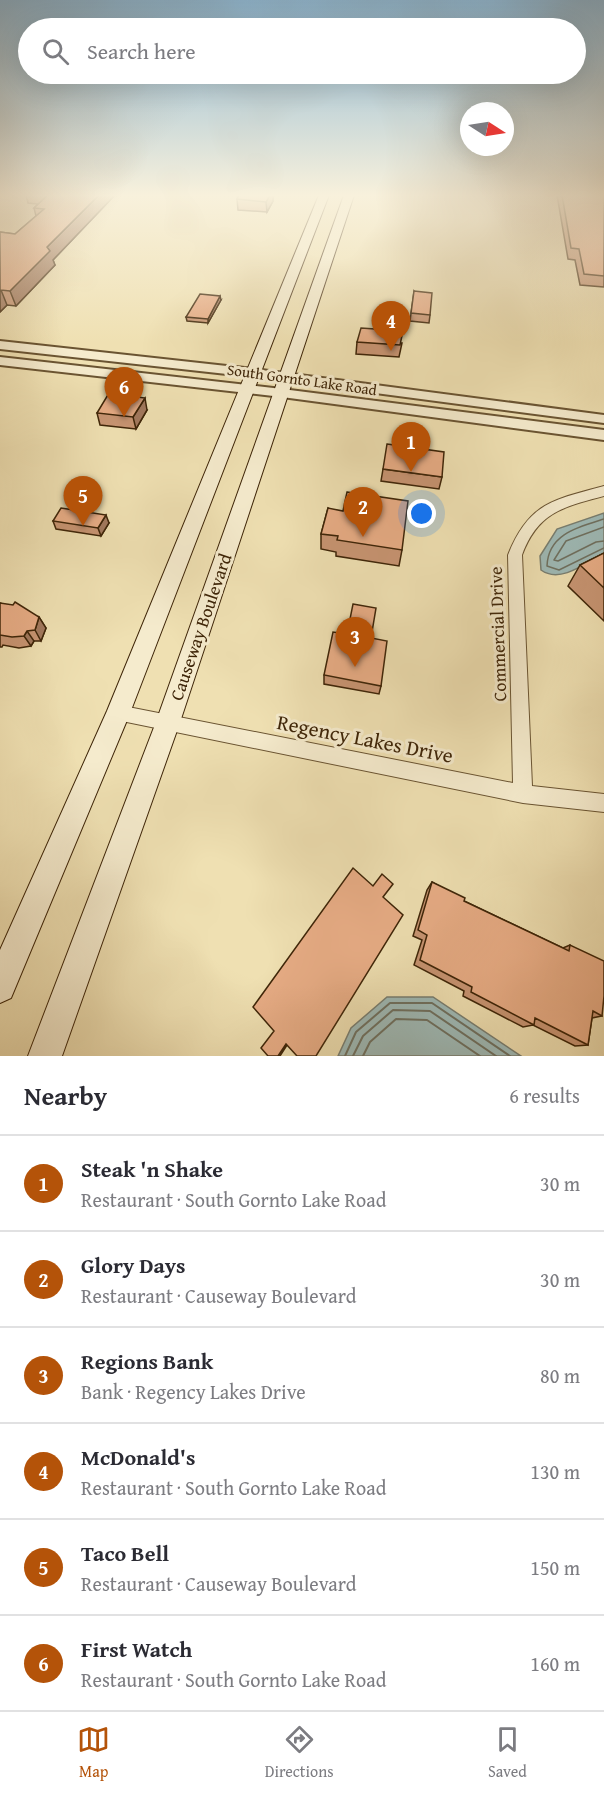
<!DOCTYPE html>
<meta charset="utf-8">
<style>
body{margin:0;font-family:"Gentium Book Plus",serif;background:#f7f7f7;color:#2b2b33}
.compass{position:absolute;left:460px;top:102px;width:54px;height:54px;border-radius:50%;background:#fff;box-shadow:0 6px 24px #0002;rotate:102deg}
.you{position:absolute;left:422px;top:514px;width:21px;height:21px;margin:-15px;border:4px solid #fff;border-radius:50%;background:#1a73e8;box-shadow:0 0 0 9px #1a73e833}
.badge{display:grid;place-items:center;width:39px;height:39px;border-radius:50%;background:#b45309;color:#fff;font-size:20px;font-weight:700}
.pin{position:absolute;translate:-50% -50px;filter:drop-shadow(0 2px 3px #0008)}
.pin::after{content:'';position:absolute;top:32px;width:21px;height:18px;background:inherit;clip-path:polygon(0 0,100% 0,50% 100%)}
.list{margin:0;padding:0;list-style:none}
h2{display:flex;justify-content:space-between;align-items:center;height:78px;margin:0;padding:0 24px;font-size:26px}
h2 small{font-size:20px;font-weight:400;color:#7c7c81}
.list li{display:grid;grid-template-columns:39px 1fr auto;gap:18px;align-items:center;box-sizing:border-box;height:96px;padding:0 24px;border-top:2px solid #e1e1e2}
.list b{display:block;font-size:22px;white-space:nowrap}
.list p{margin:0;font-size:20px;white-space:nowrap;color:#7c7c81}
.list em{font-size:20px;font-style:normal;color:#7c7c81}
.icon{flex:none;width:33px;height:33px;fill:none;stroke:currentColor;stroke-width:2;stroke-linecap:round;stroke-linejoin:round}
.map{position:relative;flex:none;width:604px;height:1056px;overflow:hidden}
.search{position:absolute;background:#fff;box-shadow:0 6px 24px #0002;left:18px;right:18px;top:18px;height:66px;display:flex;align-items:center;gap:15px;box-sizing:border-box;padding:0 21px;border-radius:33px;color:#7c7c81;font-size:22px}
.sheet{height:654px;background:#fff}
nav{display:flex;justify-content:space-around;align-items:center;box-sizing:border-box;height:84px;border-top:2px solid #e1e1e2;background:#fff;font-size:16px;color:#7c7c81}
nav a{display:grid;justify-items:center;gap:3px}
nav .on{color:#b45309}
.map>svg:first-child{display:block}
.water{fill:#9ebab7;stroke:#787e71;stroke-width:1.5}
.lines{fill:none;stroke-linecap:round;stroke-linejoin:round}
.shore-far1{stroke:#6e7060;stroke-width:1.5}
.shore{stroke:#6e7060;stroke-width:2}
.minor-casing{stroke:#6a5432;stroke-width:2}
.tertiary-casing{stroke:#6a5432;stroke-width:4}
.secondary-casing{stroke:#3e2508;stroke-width:2}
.minor{fill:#f5ebcd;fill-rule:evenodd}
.tertiary{fill:#f5ebcd;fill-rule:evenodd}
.secondary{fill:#f5ebcd;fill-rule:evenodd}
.wall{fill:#c89573;stroke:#3e2508;stroke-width:1.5}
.shaded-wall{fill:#a2795e;stroke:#3e2508;stroke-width:1.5}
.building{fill:#e8ad86;stroke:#3e2508;stroke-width:1.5}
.labels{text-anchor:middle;stroke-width:6;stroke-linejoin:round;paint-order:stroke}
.far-street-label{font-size:15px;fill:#3e2508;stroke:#f5ebcd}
.street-label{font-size:18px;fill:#3e2508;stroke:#f5ebcd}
.near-street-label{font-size:21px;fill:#3e2508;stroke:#f5ebcd}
</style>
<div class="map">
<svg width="604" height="1056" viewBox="0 0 604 1056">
<rect width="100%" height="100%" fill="#efe0b2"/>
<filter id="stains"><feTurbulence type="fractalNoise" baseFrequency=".00333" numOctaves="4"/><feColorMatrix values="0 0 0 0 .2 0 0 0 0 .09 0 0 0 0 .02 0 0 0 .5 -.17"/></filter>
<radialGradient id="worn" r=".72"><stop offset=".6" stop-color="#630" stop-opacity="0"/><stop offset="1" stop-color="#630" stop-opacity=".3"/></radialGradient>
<path class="water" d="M604,513V553C586,563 560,584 541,570L540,556L557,529Z
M387,997H433L521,1056H338L351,1028Z"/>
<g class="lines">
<path class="shore-far1" d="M604,519C578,527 548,534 547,566L559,570L604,548
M604,527L566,541L554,560L558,561L596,542L604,541"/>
<path class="shore" d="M345,1056L356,1032L390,1003H432L510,1056
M353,1056L363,1036L393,1010L430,1011L496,1056
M363,1056L370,1042L396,1019L427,1020L480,1056"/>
<defs>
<path id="minor" d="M604,486V496C563,507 538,512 522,555L532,786L604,794V812L523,803L112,719L110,713L112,707L118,705L513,783L508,555C529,502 554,500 604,486Z"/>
<path id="tertiary" d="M0,341L254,369L604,415V423L254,377L0,349Z
M0,357L282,389L604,430V440L282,397L0,365Z"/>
<path id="secondary" d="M319,195H329L130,713L11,998L0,1003V950L107,711Z
M344,195H354L180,722L62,1056H28L156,722Z"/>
</defs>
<use href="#minor" class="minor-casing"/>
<use href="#tertiary" class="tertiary-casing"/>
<use href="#secondary" class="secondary-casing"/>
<use href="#minor" class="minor"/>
<use href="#tertiary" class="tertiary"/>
<use href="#secondary" class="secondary"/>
</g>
<path class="wall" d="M26,195H115L53,260L55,265L16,306L7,305L0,312V232L15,234L36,216L34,208L38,204L28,203Z
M239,195H273V201L267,212L238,210L237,199Z
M557,195H604V287L580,285L575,260L568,259Z
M414,291L430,315L429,323L410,321Z
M221,300L208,323L187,321L186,317Z
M357,342L402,343L399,357L356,354Z
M147,410L136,429L100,425L97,413Z
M383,469L442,477L439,489L381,481Z
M328,508L402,550L399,566L336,556V552L321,549V534Z
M53,521L109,523L101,536L56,529Z
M604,553V621L568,586L580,565Z
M0,603L39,617L46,628L41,641H34L31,646L19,648L3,645L2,647H0Z
M371,638L381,686L379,694L324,684V675Z
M432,882L464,901L563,948L570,945L602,1016L592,1018L588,1045L575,1046L533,1025L523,1027L463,996L464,991L414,965L422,940L413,936L427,890Z"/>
<path class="shaded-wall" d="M99,195H115L53,260L55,265L16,306L10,291L47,247Z
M270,195H273V201L267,212L266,202Z
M1,290L7,305L0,312V291Z
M220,296L221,300L208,323V319Z
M145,398L147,410L136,429L133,417Z
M106,515L109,523L101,536L98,528Z
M39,617L46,628L41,641L35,630Z
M27,631L34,641L31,646L24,636Z
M286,1044L287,1045L280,1056H278Z"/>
<path class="building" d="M48,195H99L47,247L50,251L10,291L1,290L0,291V232L15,234L44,209L34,208Z
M239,195H270L266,202L237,199Z
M562,195H604V276L584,274L579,249L571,248Z
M414,291L432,293L430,315L411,313Z
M200,294L220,296L208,319L186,317Z
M361,328L403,331L400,345L357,342Z
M109,393L145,398L133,417L97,413Z
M387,444L444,452L442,477L383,469Z
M347,492L408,501L402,550L337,540L338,536L321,534L328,508L343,511Z
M61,508L106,515L98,528L53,521Z
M604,553V588L580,565Z
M15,602L39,617L35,630L27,631L24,636L12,637L0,635V603L13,605Z
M353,604L376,608L371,638L387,641L381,686L324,675L333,632L347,634Z
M353,868L373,886L382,874L393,884L383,897L403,915L316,1056H297L286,1044L278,1056H268L261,1048L274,1031L253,1007Z
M432,882L465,898L464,901L569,951L570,945L604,961V996L602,1016L593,1011L588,1045L535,1018L534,1025L471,992L472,987L420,960L427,935L418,930Z"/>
<linearGradient id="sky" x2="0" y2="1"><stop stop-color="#8ab6d4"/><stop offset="0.57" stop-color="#f8f1dc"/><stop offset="1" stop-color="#f8f1dc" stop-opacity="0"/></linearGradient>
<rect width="604" height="343" fill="url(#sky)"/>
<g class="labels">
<g class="far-street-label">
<text transform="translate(302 380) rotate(8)" y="5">South Gornto Lake Road</text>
</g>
<g class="street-label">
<text transform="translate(201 627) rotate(-71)" y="6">Causeway Boulevard</text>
<text transform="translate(498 634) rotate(-92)" y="6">Commercial Drive</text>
</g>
<g class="near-street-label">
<text transform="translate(365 739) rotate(11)" y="7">Regency Lakes Drive</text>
</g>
</g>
<rect width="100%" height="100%" filter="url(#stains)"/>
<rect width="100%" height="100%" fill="url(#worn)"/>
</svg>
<svg class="compass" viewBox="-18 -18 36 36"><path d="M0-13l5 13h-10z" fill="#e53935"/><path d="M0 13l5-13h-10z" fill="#7c7c81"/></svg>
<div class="you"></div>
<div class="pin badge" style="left:411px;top:472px">1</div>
<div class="pin badge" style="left:363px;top:537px">2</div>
<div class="pin badge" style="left:355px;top:667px">3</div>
<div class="pin badge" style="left:391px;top:351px">4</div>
<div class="pin badge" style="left:83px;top:526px">5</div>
<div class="pin badge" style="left:124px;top:417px">6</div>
<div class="search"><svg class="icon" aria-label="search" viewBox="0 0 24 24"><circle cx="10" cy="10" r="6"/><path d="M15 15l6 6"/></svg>Search here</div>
</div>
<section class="sheet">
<h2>Nearby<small>6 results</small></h2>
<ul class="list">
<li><span class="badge">1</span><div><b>Steak 'n Shake</b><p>Restaurant · South Gornto Lake Road</p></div><em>30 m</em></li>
<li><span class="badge">2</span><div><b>Glory Days</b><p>Restaurant · Causeway Boulevard</p></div><em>30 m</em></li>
<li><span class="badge">3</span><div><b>Regions Bank</b><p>Bank · Regency Lakes Drive</p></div><em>80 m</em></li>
<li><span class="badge">4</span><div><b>McDonald's</b><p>Restaurant · South Gornto Lake Road</p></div><em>130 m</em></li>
<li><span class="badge">5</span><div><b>Taco Bell</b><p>Restaurant · Causeway Boulevard</p></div><em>150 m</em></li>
<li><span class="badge">6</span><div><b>First Watch</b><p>Restaurant · South Gornto Lake Road</p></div><em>160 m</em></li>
</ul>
</section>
<nav>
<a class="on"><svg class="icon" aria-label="map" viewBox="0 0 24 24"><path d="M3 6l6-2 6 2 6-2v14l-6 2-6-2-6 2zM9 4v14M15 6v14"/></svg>Map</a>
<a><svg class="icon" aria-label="directions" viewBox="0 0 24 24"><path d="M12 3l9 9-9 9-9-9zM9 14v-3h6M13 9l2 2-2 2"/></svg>Directions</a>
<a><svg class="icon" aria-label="saved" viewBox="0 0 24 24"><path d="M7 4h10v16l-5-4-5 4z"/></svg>Saved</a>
</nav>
